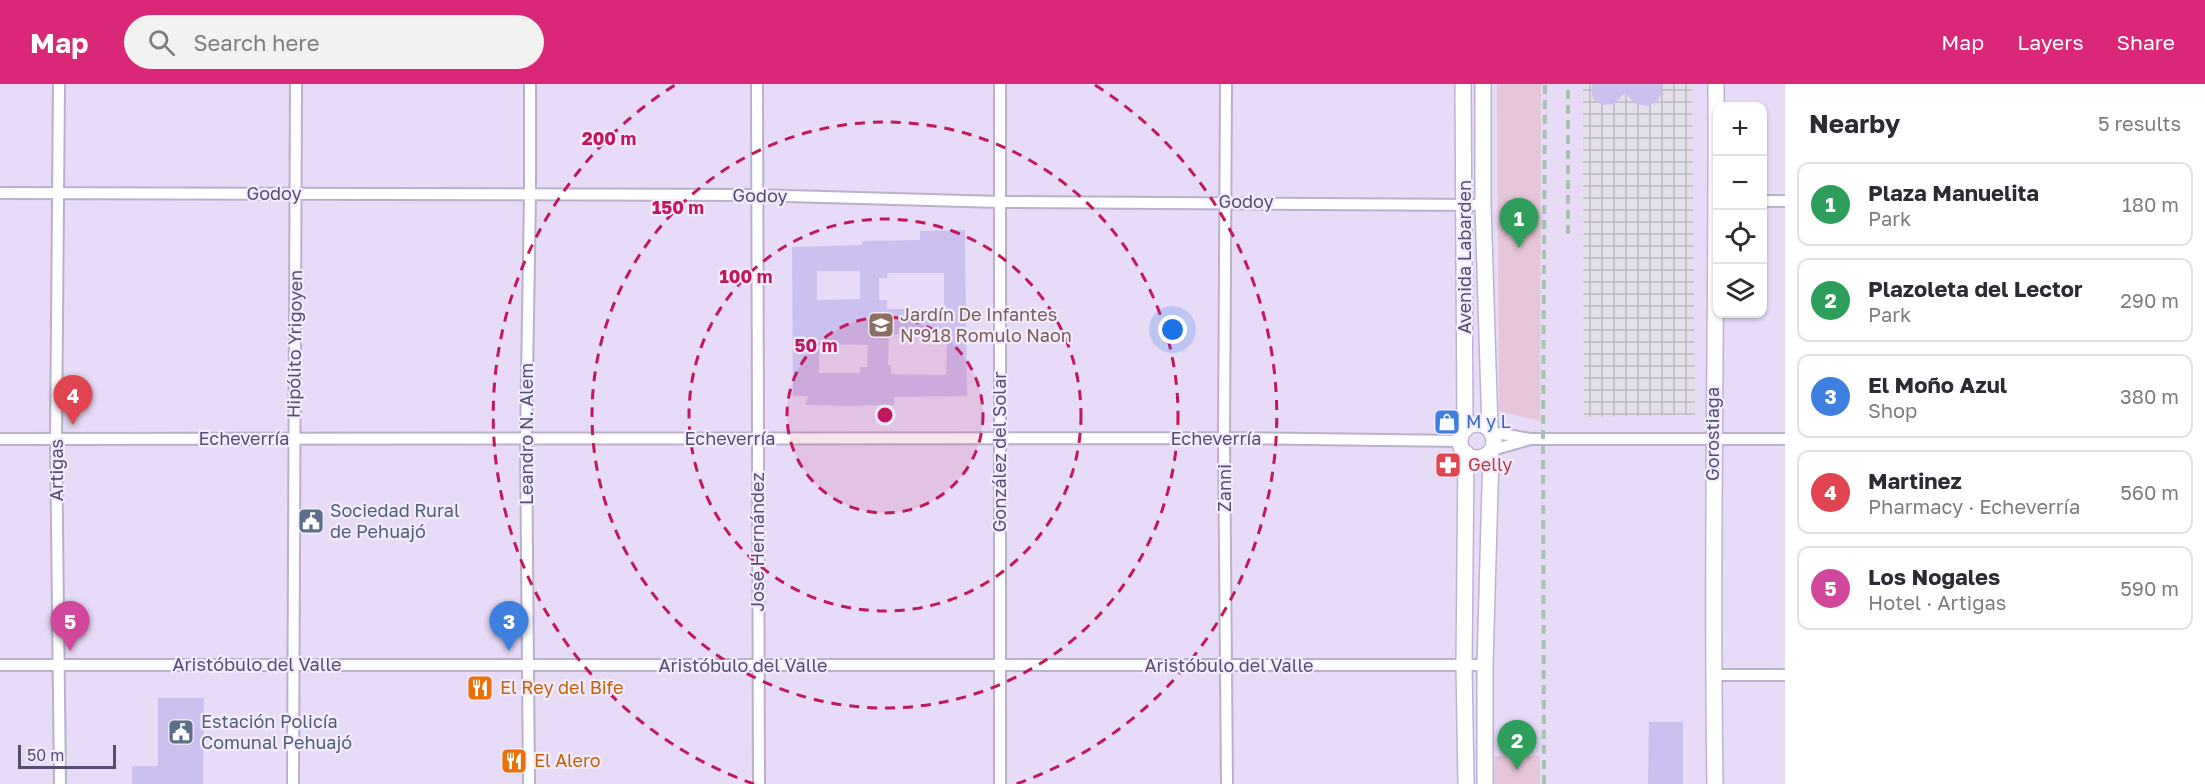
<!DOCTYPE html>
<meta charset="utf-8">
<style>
body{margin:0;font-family:"Golos Text",sans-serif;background:#f2f2f3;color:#2b2b33}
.controls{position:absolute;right:18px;top:18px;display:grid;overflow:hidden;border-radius:12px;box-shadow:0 2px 4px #0004}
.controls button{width:54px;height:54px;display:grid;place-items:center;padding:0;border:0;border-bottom:2px solid #e1e1e2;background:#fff;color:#2b2b33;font:30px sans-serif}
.scale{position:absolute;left:18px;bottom:15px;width:98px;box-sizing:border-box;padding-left:6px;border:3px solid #554d72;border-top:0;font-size:16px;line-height:21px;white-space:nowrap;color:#554d72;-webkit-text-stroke:4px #f4ecfe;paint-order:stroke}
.you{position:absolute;left:1173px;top:246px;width:21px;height:21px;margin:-15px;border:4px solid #fff;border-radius:50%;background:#1a73e8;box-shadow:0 0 0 9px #1a73e833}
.badge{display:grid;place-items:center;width:39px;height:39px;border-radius:50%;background:#db2777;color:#fff;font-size:20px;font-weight:700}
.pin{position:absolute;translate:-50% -50px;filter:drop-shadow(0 2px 3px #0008)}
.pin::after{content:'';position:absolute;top:32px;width:21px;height:18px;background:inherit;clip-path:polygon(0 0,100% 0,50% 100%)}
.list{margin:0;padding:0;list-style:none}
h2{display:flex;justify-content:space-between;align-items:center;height:78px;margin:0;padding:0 24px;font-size:26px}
h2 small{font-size:20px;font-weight:400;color:#7c7c81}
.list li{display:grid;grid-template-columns:39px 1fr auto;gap:18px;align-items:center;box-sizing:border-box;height:84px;margin:0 12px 12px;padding:0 12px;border:2px solid #e1e1e2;border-radius:12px}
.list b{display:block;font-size:22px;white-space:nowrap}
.list p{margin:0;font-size:20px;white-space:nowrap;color:#7c7c81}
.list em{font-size:20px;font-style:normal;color:#7c7c81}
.icon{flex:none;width:33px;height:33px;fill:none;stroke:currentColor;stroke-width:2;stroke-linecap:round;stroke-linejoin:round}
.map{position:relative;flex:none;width:1785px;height:700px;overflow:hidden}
header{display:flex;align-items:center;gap:36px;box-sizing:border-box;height:84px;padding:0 30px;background:#db2777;color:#fff}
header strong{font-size:28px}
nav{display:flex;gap:33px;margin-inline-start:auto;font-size:21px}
.search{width:420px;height:54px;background:#f2f2f3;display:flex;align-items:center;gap:15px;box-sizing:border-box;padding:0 21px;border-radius:33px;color:#7c7c81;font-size:22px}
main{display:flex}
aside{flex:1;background:#fff}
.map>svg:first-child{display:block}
.residential{fill:#e7dbf7;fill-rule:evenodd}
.industrial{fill:url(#industrial-grid)}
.green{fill:#e7c5d8}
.building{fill:#ccc0ee;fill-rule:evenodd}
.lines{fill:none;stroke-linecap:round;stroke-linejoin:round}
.street-casing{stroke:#b9b0ce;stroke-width:14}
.secondary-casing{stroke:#bdb2d5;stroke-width:18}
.street{stroke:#fff;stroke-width:10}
.secondary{stroke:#fff;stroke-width:15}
.rail{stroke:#a5c3b1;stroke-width:4;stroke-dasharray:9 6;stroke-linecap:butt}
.ring{fill:none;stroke:#c2185b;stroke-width:3;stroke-dasharray:10 8}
.labels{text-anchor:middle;stroke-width:4.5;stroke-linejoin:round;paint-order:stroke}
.street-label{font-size:18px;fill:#554d72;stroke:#f4ecfe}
.education-label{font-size:18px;fill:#785e54;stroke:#f4ecfe;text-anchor:start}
.shop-label{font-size:18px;fill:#366cbe;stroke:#f4ecfe;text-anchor:start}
.health-label{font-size:18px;fill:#be3a42;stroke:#f4ecfe;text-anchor:start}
.service-label{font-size:18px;fill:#4e5e75;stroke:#f4ecfe;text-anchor:start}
.food-label{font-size:18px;fill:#c56008;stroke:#f4ecfe;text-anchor:start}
.centre{fill:#c2185b;stroke:#f4ecfe;stroke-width:3}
.ring-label{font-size:18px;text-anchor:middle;font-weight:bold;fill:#c2185b;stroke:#f4ecfe;stroke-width:4.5;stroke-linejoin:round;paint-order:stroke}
</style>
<header>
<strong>Map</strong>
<div class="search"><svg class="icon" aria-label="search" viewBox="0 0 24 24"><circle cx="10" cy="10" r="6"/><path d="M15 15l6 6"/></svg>Search here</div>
<nav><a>Map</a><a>Layers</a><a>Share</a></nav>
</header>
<main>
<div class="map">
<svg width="1785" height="700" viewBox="0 0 1785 700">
<defs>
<pattern id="industrial-grid" width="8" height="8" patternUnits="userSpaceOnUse" patternTransform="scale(1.5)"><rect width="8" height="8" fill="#e3e0eb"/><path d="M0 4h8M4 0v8" fill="none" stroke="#bbb8c3"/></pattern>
</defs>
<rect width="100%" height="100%" fill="#f0e6fb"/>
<path class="residential" d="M0,0H1785V700H0ZM1718,22H1762V230H1718Z"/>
<path class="industrial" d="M1583,0H1692L1695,331L1584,333Z"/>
<path class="green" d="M1497,0H1541L1540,337L1499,327Z
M1495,672H1540V700H1494Z"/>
<path class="building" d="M1592,0H1662V9L1657,18L1647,22L1636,20L1625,9L1614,20L1603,21L1594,16L1592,11Z
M965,146L967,312L894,313V321L848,322L805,321L808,312H793L792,163L862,161V157L920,156V147ZM817,187H860V215L817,216ZM888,189H944V225H887V216H879V194H887ZM889,250L941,251V256H947L946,291L891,290V281H888ZM819,260L868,261L867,283H860V289H819Z
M158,614H204L203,700H132V682H158Z
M1649,638H1683V700H1648Z"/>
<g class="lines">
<defs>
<path id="street" d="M59,0L56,355L60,700
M757,0L759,700
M1226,0L1224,354L1227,700
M0,109L756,111L1000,118L1483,121
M1762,117H1785
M1491,348L1530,355H1785
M0,355L1224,354L1461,357
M1492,366L1527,356
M0,581H1485
M1713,591H1785
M293,700L296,0
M529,700L526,355L530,111V0
M1000,700V0"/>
<path id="secondary" d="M1463,0L1465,346
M1483,0V121L1490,346
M1460 357a17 17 0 1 1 34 0a17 17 0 1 1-34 0Z
M1466,369L1464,581L1466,700
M1485,700V581L1491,368
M1715,700C1711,467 1717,233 1716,0"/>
</defs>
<use href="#street" class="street-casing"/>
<use href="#secondary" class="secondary-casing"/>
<use href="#street" class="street"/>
<use href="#secondary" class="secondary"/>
<path class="rail" d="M1568,150V0
M1544,700L1543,355L1545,0"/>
</g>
<circle cx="885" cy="331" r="98" fill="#c2185b" fill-opacity=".12"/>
<g class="ring">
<circle cx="885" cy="331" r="98"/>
<circle cx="885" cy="331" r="196"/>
<circle cx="885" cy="331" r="293"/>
<path d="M754 700A391 391 0 0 1 675 1M1095 1A391 391 0 0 1 1016 700"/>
</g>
<defs>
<symbol id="school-square" viewBox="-11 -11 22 22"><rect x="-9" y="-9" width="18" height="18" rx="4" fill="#8d6e63" stroke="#f4ecfe"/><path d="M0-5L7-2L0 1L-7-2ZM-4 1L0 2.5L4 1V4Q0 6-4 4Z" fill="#fff"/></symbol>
<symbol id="shop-square" viewBox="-11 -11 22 22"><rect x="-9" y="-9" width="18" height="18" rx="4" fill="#3f7fe0" stroke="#f4ecfe"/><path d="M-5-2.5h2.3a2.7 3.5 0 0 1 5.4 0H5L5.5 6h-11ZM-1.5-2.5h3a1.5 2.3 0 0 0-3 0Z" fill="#fff"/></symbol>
<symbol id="pharmacy-square" viewBox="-11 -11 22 22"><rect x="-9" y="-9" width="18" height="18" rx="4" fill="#e0444e" stroke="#f4ecfe"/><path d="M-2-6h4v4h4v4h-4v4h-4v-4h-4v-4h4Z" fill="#fff"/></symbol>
<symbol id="civic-square" viewBox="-11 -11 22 22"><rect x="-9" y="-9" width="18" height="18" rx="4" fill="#5c6f8a" stroke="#f4ecfe"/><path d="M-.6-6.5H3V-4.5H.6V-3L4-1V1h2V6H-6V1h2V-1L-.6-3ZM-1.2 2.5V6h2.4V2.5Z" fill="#fff"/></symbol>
<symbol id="restaurant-square" viewBox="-11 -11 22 22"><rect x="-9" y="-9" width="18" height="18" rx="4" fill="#e8710a" stroke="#f4ecfe"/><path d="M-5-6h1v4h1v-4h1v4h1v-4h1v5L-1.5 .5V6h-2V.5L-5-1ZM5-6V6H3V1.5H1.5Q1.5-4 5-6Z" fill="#fff"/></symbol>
</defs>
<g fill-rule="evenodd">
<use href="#school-square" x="866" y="226" width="30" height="30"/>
<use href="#shop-square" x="1432" y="323" width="30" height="30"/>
<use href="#pharmacy-square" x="1433" y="366" width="30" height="30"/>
<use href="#civic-square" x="296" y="422" width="30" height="30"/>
<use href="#restaurant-square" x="465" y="589" width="30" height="30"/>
<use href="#civic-square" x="166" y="633" width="30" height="30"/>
<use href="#restaurant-square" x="499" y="662" width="30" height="30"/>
</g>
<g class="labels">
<g class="street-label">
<text x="274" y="116">Godoy</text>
<text transform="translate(760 112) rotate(1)" y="6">Godoy</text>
<text x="1246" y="124">Godoy</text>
<text transform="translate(1465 173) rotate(-90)" y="6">Avenida Labarden</text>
<text transform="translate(295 260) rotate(-89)" y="6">Hipólito Yrigoyen</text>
<text transform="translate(527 350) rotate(-90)" y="6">Leandro N. Alem</text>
<text transform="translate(1713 350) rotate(-90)" y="6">Gorostiaga</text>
<text x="244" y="361">Echeverría</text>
<text x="730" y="361">Echeverría</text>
<text x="1216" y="361">Echeverría</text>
<text transform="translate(1000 368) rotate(-90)" y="6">González del Solar</text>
<text transform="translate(57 386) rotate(-90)" y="6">Artigas</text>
<text transform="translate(1225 404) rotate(-90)" y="6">Zanni</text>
<text transform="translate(758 458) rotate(-90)" y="6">José Hernández</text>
<text x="257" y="587">Aristóbulo del Valle</text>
<text x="743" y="588">Aristóbulo del Valle</text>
<text x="1229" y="588">Aristóbulo del Valle</text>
</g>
<g class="education-label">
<text x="900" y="237">Jardín De Infantes<tspan x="900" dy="21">Nº918 Romulo Naon</tspan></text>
</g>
<g class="shop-label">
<text x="1466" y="344">M y L</text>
</g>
<g class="health-label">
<text x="1468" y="387">Gelly</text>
</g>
<g class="service-label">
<text x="330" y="433">Sociedad Rural<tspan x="330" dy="21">de Pehuajó</tspan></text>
<text x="201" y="644">Estación Policía<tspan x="201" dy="21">Comunal Pehuajó</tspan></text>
</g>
<g class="food-label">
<text x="500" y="610">El Rey del Bife</text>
<text x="534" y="683">El Alero</text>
</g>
</g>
<circle cx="885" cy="331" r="9" class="centre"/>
<g class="ring-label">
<text x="609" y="61">200 m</text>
<text x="678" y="130">150 m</text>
<text x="746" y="199">100 m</text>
<text x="816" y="268">50 m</text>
</g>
</svg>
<div class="controls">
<button>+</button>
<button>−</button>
<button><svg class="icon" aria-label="locate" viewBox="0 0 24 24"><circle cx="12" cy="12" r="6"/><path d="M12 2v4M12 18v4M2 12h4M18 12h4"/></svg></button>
<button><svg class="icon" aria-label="layers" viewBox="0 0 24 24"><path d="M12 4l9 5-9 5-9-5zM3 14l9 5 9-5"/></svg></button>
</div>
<div class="scale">50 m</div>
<div class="you"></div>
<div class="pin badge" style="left:1519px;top:164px;background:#2e9e5b">1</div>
<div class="pin badge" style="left:1517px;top:686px;background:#2e9e5b">2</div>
<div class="pin badge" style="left:509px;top:567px;background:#3f7fe0">3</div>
<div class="pin badge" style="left:73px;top:341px;background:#e0444e">4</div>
<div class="pin badge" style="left:70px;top:567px;background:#d1479c">5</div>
</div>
<aside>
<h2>Nearby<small>5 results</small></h2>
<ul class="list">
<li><span class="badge" style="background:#2e9e5b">1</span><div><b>Plaza Manuelita</b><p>Park</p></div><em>180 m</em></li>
<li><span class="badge" style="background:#2e9e5b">2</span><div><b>Plazoleta del Lector</b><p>Park</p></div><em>290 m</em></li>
<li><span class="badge" style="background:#3f7fe0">3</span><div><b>El Moño Azul</b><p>Shop</p></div><em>380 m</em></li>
<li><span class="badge" style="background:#e0444e">4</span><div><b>Martinez</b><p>Pharmacy · Echeverría</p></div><em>560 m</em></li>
<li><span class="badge" style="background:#d1479c">5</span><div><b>Los Nogales</b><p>Hotel · Artigas</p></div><em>590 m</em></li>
</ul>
</aside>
</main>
